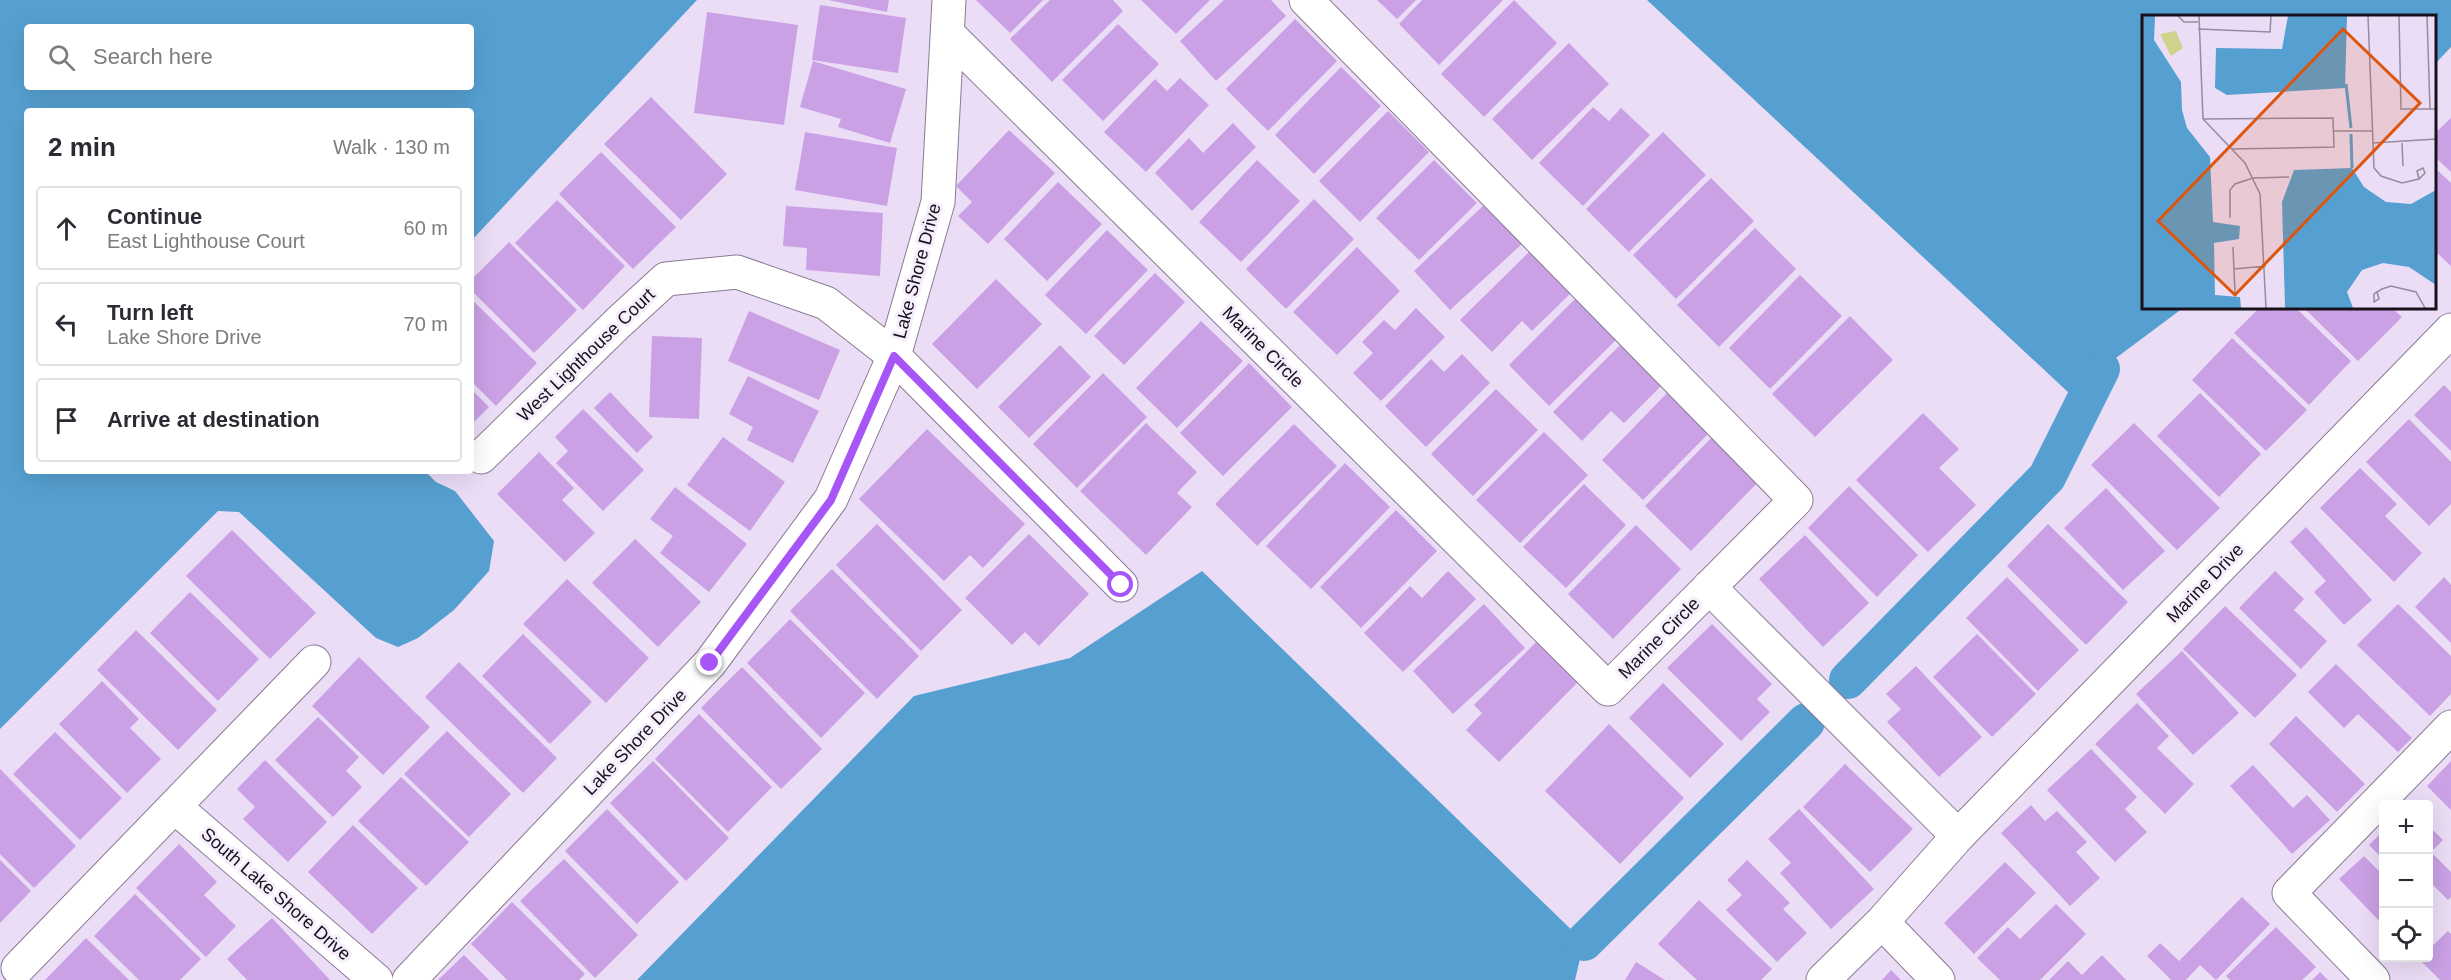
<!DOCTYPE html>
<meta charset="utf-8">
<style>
body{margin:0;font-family:Arial,sans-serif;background:#f7f7f7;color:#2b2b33}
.controls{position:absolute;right:18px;bottom:18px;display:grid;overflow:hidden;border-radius:6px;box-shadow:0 6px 24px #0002}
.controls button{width:54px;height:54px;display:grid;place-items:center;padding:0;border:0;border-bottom:2px solid #e1e1e2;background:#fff;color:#2b2b33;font:30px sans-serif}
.stop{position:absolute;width:18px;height:18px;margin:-14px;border:4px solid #a855f7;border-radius:50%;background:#fff}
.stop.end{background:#a855f7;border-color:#fff;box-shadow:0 2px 6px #0008}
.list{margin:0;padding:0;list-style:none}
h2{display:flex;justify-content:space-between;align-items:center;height:78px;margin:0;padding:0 24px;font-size:26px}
h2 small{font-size:20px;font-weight:400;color:#7c7c81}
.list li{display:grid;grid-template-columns:39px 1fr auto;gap:18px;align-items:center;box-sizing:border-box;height:84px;margin:0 12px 12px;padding:0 12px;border:2px solid #e1e1e2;border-radius:6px}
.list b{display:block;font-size:22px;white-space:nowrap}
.list p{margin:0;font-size:20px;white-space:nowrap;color:#7c7c81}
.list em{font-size:20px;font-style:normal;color:#7c7c81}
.icon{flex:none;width:33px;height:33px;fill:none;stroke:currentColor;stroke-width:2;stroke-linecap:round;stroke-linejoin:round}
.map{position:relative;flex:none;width:2451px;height:980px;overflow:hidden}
.search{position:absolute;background:#fff;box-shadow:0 6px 24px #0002;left:24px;top:24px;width:450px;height:66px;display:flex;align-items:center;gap:15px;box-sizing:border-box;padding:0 21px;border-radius:6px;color:#7c7c81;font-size:22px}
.panel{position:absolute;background:#fff;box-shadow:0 6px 24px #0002;left:24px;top:108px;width:450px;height:366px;border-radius:6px}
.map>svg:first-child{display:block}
.water{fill:#56a0d1;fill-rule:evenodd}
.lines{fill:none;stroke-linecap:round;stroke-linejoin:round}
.canal{stroke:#56a0d1;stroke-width:38}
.building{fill:#caa1e5}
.minor-casing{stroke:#897b92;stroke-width:35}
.minor{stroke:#fff;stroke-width:33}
.route{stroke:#a855f7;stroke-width:8}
.labels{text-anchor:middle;stroke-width:6;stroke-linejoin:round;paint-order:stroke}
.street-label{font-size:18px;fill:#16111a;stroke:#f6edfd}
.inset-river{fill:none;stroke:#56a0d1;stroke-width:3}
.inset-road{fill:none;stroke:#968b9f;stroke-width:1.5}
.view{fill:#de550d;fill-opacity:0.15;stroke:#de550d;stroke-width:3}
.inset-edge{fill:none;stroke:#16111a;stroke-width:3}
</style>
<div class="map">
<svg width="2451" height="980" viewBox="0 0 2451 980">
<rect width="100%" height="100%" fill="#ecddf7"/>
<path class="water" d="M0,0H697L471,241V111H27V471H425L436,482L455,491L494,541L489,571L454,610L418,638L398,647L376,638L239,512L218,511L0,729ZM27,27H471V87H27Z
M1647,0H2451V47L2435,64L2434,16H2144V308H2183L2069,393Z
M1202,571L1584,942L1575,980H637L914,696L1070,658Z"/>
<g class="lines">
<path class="canal" d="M1848,680L2047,477L2101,369
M1584,942L1806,722"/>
</g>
<path class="building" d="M828,0H889L887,12Z
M976,0H1043L1010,33Z
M1050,0H1113L1123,11L1052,82L1010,39Z
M1141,0H1210L1176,34Z
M1224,0H1271L1286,16L1216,81L1180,41Z
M1377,0H1416L1397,19Z
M1422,0H1503L1439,65L1399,24Z
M1514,0L1557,43L1484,117L1441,74Z
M820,5L906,18L898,73L812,60Z
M707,12L798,25L784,125L694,113Z
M1295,19L1337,61L1268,131L1226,89Z
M1118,24L1159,64L1103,121L1062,80Z
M1569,43L1609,84L1532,160L1492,119Z
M813,61L906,89L890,143L838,127L841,119L800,107Z
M1341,67L1381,106L1314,174L1275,135Z
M1180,78L1209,105L1146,172L1104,132L1155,79L1167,91Z
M651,97L727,174L681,220L604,144Z
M1593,107L1609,121L1621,108L1650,135L1583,206L1539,163Z
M1388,111L1429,152L1360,222L1319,181Z
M2451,118V172L2434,156V134Z
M1233,123L1256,147L1192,211L1155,173L1189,138L1203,153Z
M1009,130L1055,173L988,244L958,216L972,202L956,186Z
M805,132L897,148L887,206L795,190Z
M1663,132L1706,175L1629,252L1586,209Z
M601,152L676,227L633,269L559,194Z
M1257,160L1300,201L1241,262L1199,222Z
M1434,160L1477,203L1419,260L1376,218Z
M2434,167L2451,183V266L2434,250Z
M1711,178L1754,221L1676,299L1633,255Z
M1058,182L1102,224L1047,281L1004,239Z
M1314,199L1354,239L1286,309L1246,269Z
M557,200L625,266L583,310L515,243Z
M1485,204L1522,244L1450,310L1414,271Z
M786,206L883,213L880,276L806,270L807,248L783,246Z
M1755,228L1796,269L1719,347L1677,305Z
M1107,230L1148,270L1086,334L1045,295Z
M509,242L577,310L534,353L471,290V280Z
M1357,247L1400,291L1337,355L1293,312Z
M1530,251L1572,292L1532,331L1522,321L1492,352L1460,320Z
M1155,273L1185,302L1124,365L1094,336Z
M1800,275L1842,316L1770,389L1729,348Z
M996,279L1042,324L977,389L932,344Z
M1577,297L1617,339L1549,406L1509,365Z
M471,299L537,363L496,406L471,381Z
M1416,308L1445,337L1381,401L1353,373L1373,353L1362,342L1384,320L1395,330Z
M2259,308H2296L2351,361L2309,405L2234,333Z
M2304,308H2392L2402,317L2358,361Z
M749,311L840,350L819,400L728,361Z
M1850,316L1893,360L1815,437L1772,394Z
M1201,321L1243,361L1177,428L1136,388Z
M652,336L702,338L699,419L649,417Z
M2232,338L2307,410L2266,451L2192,380Z
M1621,344L1662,385L1624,423L1611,411L1582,441L1553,412Z
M1060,345L1091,377L1029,438L998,407Z
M1462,354L1490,383L1426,447L1385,406L1431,359L1444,372Z
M1249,363L1292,407L1223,476L1180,433Z
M1103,373L1147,417L1077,488L1033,444Z
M748,376L819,411L793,463L747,440L753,427L729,414Z
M2444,385L2451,392V451L2414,415Z
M471,389L489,407L471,425Z
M1496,389L1538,430L1473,496L1431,454Z
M1669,391L1710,432L1643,500L1602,460Z
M610,392L653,437L637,453L594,408Z
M2200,393L2261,454L2219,497L2157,436Z
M583,409L644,470L603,511L556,463L568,451L555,437Z
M1923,413L1959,449L1939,468L1976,505L1928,552L1856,480Z
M2409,419L2451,462V504L2429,526L2366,462Z
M1146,423L1197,472L1177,493L1192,507L1146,555L1080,491Z
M2134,423L2220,508L2177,550L2091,465Z
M1294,424L1337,466L1257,546L1215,504Z
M927,429L1025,524L983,568L970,555L944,581L859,499Z
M1544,432L1588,475L1520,543L1476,500Z
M1714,435L1760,480L1691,551L1645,506Z
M723,437L785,482L750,531L687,485Z
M539,452L574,488L562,500L595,533L565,562L497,494Z
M1345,463L1390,507L1311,589L1266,546Z
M2360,468L2397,504L2385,516L2422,553L2394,582L2320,508Z
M1584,484L1626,525L1566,588L1523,547Z
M1849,486L1918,555L1877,597L1808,528Z
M675,487L747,544L709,592L660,553L673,536L650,519Z
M2106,488L2165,551L2123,590L2064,528Z
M1396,510L1437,551L1361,628L1320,587Z
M877,524L962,610L921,651L836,565Z
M2048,524L2128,602L2086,645L2007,566Z
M1636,525L1681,569L1613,639L1568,594Z
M2306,527L2372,600L2344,625L2314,592L2326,581L2290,542Z
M232,530L316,613L270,659L186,576Z
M1029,534L1089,594L1039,646L1025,632L1012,645L965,598Z
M1805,535L1869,603L1823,647L1759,579Z
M635,539L701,602L658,647L592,583Z
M832,569L919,656L877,699L790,611Z
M1448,571L1476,599L1403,672L1364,633L1410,586L1422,598Z
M2275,571L2304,599L2294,610L2327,641L2301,669L2239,608Z
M2007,577L2079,650L2038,691L1966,618Z
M2444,577L2451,585V643L2415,607Z
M567,579L649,658L606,703L523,624Z
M190,592L259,659L218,701L150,633Z
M1484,604L1525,648L1453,714L1413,671Z
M2398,604L2451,656V694L2430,716L2357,645Z
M2225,606L2297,675L2255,718L2183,649Z
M790,619L865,693L821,738L747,663Z
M1712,624L1772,684L1757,699L1770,712L1741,741L1667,668Z
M136,630L217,710L178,750L97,670Z
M523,634L592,702L550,744L482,676Z
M1977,634L2036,694L1992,737L1933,677Z
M1538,640L1579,681L1499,762L1466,730L1482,713L1474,705Z
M2182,651L2239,713L2193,755L2136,694Z
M359,657L430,727L383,775L312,706Z
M459,662L557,758L523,793L425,697Z
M2336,664L2412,738L2398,752L2358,714L2344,728L2308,692Z
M1916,666L1982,737L1939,777L1887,722L1901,709L1886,694Z
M742,667L822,749L781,789L701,708Z
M102,681L139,719L130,728L161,759L127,793L59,724Z
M1663,683L1724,744L1690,778L1629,718Z
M2137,703L2169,736L2157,748L2194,784L2165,814L2095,744Z
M699,714L772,787L728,832L655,759Z
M2296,716L2365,784L2337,812L2269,744Z
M318,717L359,757L346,771L362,787L333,817L275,760Z
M1609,724L1684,798L1620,864L1545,791Z
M447,731L511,794L469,837L404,774Z
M55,732L122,798L80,840L13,774Z
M2091,749L2137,797L2125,809L2147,832L2115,862L2047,790Z
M265,760L327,822L288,862L243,819L255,807L237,789Z
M653,761L729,838L686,881L610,803Z
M2451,761V810L2427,786Z
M1845,764L1913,829L1870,872L1803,807Z
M2253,765L2293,808L2307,795L2330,820L2292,854L2230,786Z
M0,769L76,846L34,888L0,854Z
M401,777L469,842L426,886L358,821Z
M2031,805L2045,821L2057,811L2087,842L2076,852L2100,878L2070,906L2001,833Z
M607,809L679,882L637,924L565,851Z
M1799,809L1874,889L1831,929L1780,873L1791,863L1768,839Z
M353,825L418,888L372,934L308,872Z
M2428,825L2443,840L2431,852L2451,872V897L2448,900L2428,880Z
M2384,830V860L2369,845Z
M179,844L217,882L204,895L236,926L206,957L136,888Z
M2364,856L2384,876V926L2339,879Z
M564,859L638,935L595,978L520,901Z
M0,860L31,891L0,923Z
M1747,860L1790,903L1783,909L1807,933L1777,962L1726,910L1742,895L1727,880Z
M2005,862L2036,893L1974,954L1944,923Z
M135,894L201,959L180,980H139L94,936Z
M2242,897L2270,924L2216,980L2200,965L2186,980H2171L2147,956L2160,943L2179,961Z
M1699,900L1772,969L1761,980H1697L1658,944Z
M512,902L585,974L579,980H507L471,944Z
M2056,904L2086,934L2040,980H2000L1977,958L2008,927L2020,939Z
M272,918L330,980H247L227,959Z
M2276,927L2316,967L2302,980H2230L2226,976Z
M2448,931L2451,934V980H2440L2420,960L2428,958V950Z
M86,938L129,980H45Z
M464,955L489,980H438Z
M2102,955L2126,980H2049L2068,961L2082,975Z
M1636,962L1665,980H1625Z
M1891,970L1901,980H1882Z
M2320,972L2328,980H2312Z"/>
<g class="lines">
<defs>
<path id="minor" d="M948,34L1608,689L1796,500L1306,0
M481,457L618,323L666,279L737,272L826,303L894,356L1121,585
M1709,587L1958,836
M175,807L376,980
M1882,922L1938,980
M18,968L314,662
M409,980L710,663L831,499L894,356L938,202L949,0
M1823,980L1882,922L1958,836L2451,330
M2373,980L2289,893L2451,727"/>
</defs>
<use href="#minor" class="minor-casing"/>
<use href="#minor" class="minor"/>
</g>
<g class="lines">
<path class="route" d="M710,663L831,500L894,356L1121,585"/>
</g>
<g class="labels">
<g class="street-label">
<text transform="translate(917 271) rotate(-75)" y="6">Lake Shore Drive</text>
<text transform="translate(1263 347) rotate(45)" y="6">Marine Circle</text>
<text transform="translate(586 355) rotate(-44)" y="6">West Lighthouse Court</text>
<text transform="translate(2205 583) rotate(-46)" y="6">Marine Drive</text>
<text transform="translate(1659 638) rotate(-45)" y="6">Marine Circle</text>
<text transform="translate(635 742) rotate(-46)" y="6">Lake Shore Drive</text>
<text transform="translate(276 894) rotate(41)" y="6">South Lake Shore Drive</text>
</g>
</g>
<g transform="translate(2142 15)">
<rect width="294" height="294" fill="#ecddf7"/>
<path d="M34,16L41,33L29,41L18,19Z" fill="#ced28c"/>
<path d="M0,1H13L12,25L39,67L40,95L45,113L68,142L71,207L98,211L97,224L72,228L73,280L98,282L99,293H0ZM146,1H205L203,73L85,80L73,73L74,33L140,34ZM210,153L222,172L244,187L269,189L294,175V270L267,252L241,248L220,255L205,277L211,293H143L140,187L152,155Z" fill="#56a0d1"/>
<path class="inset-river" d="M204,69L209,113M209,119L210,153"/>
<path class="inset-road" d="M36,1L42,7H56M57,1L61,104L103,148L118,179L124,293M226,1L232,153L239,161L260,168L277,164L283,158L281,153L275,156L277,164M257,1L259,94H294M285,1L288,94M56,14L128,17L129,1M61,104L191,103L192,132L90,134M191,116H230M231,128L294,124M260,128L261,151M88,203V175L93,169L111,163L147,162M91,232L93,278M92,254L124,251M235,277L237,284L232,287V279L235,277L240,274L249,271L274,277L283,293"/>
<path class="view" d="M201,14L278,88L93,280L16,206Z"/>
<rect width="294" height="294" class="inset-edge"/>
</g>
</svg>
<div class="controls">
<button>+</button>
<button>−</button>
<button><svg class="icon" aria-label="locate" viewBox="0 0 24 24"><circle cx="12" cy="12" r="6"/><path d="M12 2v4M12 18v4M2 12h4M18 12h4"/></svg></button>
</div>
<div class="stop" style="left:1121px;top:585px"></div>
<div class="stop end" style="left:710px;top:663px"></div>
<div class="search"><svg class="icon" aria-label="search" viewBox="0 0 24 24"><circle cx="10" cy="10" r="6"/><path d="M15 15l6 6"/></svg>Search here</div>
<section class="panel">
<h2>2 min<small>Walk · 130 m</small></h2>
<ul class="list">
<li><svg class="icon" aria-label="ahead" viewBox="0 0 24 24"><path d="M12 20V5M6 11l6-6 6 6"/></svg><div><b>Continue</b><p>East Lighthouse Court</p></div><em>60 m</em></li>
<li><svg class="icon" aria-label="left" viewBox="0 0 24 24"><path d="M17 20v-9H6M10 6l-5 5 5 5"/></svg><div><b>Turn left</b><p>Lake Shore Drive</p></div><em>70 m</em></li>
<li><svg class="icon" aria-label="arrive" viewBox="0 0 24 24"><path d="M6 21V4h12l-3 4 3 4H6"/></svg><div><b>Arrive at destination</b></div></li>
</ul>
</section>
</div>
